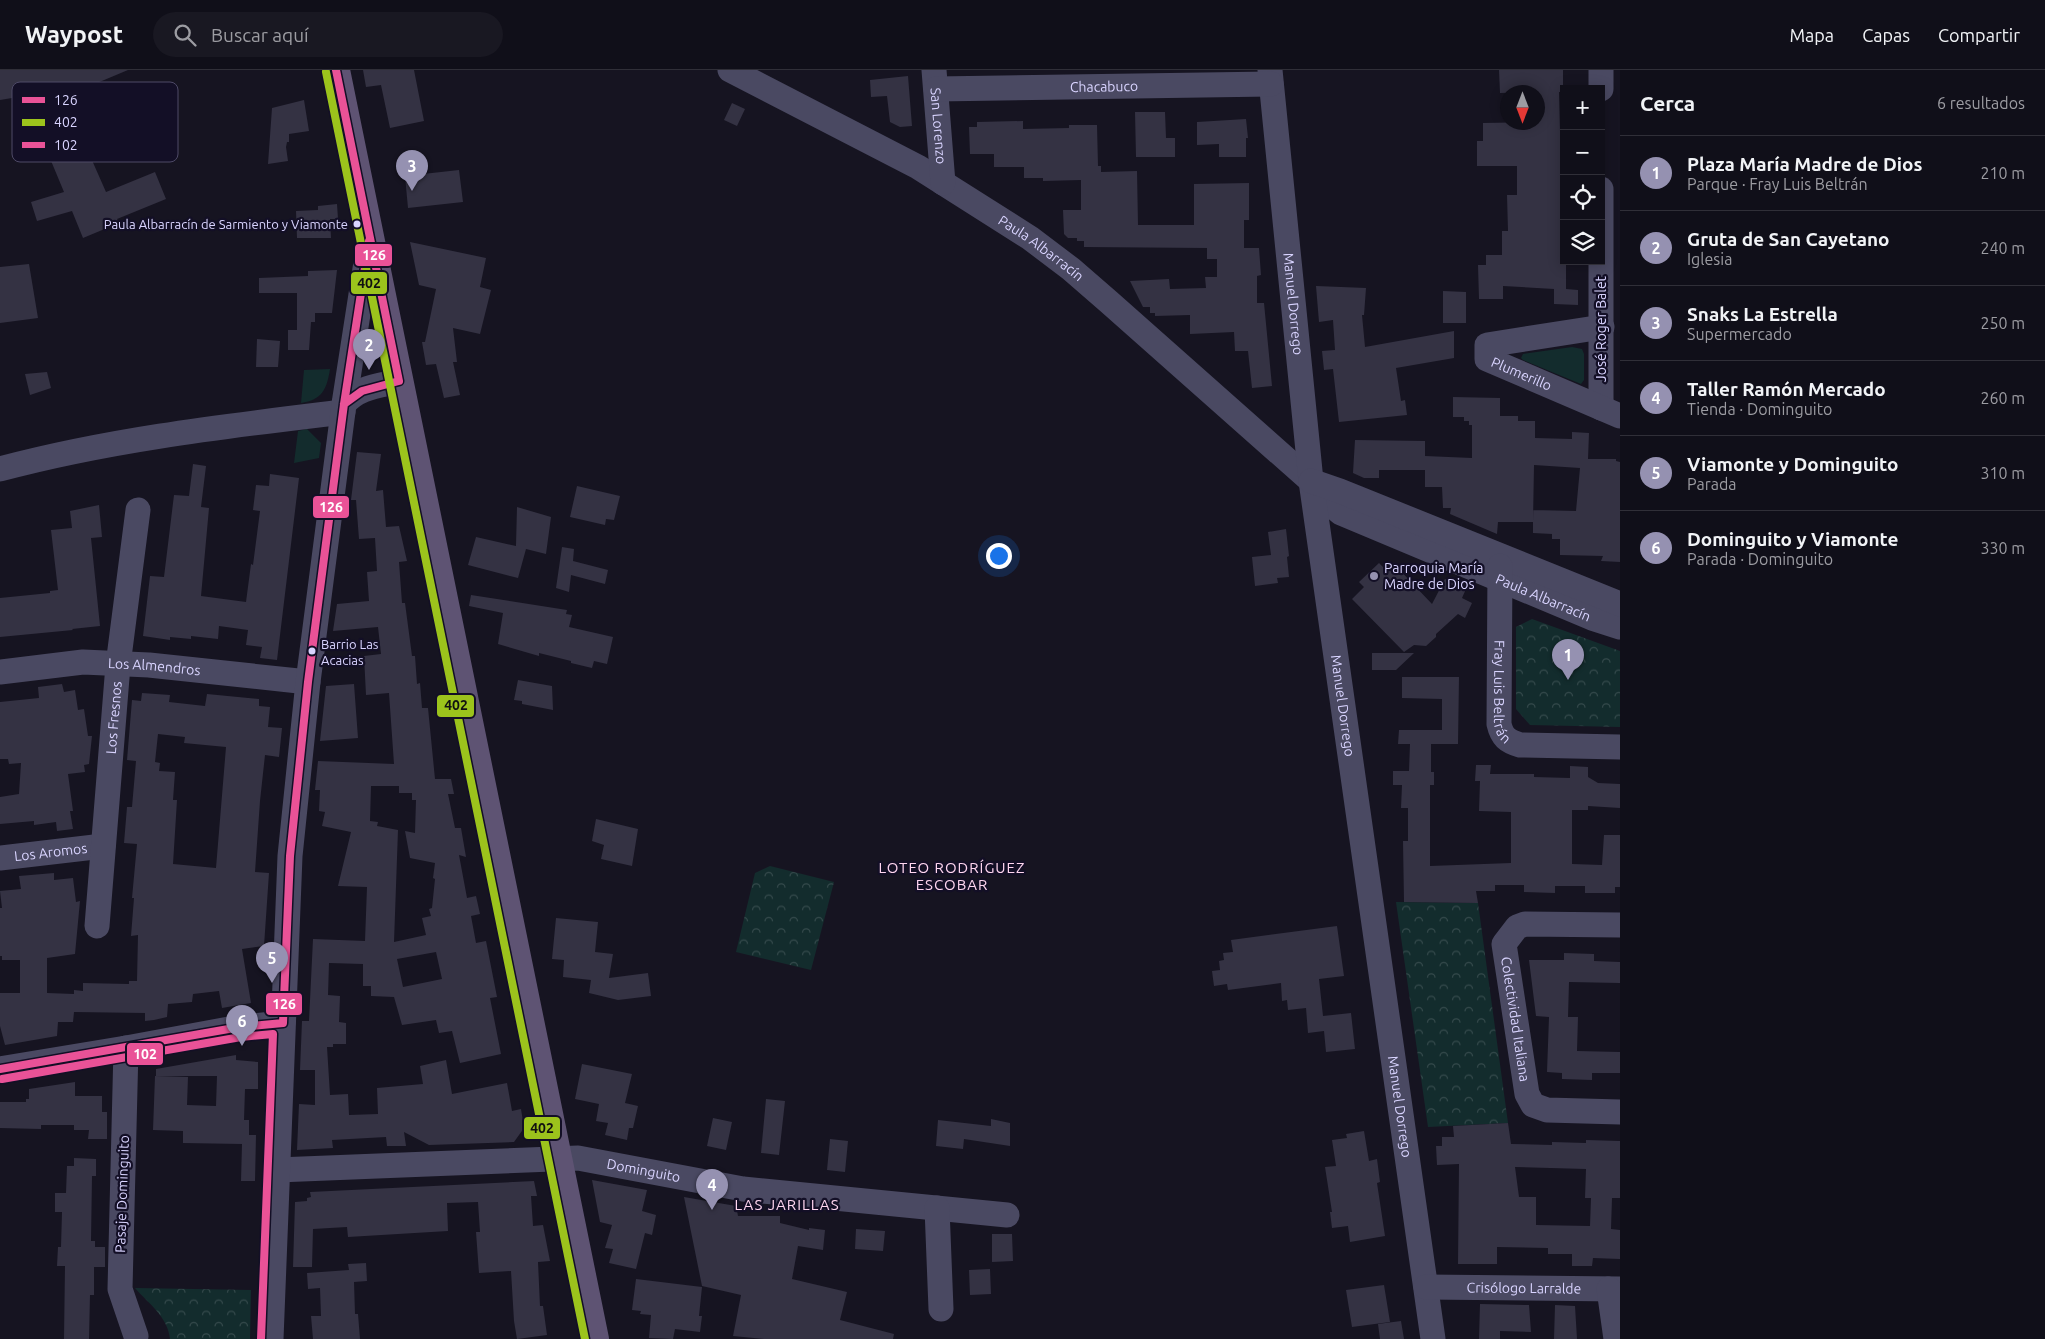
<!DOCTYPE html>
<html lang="es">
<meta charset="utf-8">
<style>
body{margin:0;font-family:Ubuntu,sans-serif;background:#191822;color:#f1f3f6}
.controls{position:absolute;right:15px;top:15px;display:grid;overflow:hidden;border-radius:0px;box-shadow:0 2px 12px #0003}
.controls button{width:45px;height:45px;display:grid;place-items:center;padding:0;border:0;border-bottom:1px solid #302f38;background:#100f19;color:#f1f3f6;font:25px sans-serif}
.compass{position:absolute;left:1500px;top:15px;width:45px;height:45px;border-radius:50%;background:#100f19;box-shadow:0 2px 12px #0003;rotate:180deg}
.you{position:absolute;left:998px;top:485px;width:18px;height:18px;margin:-12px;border:4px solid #fff;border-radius:50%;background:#1a73e8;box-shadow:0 0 0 8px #1a73e833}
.badge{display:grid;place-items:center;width:32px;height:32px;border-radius:50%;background:#9591b1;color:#fff;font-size:16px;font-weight:700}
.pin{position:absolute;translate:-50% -41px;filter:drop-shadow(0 1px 2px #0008)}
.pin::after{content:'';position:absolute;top:26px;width:18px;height:15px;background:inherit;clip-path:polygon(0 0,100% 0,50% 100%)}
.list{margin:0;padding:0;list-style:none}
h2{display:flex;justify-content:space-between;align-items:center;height:65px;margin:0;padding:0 20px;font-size:21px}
h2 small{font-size:16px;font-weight:400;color:#9c9ca2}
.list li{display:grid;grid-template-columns:32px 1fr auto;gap:15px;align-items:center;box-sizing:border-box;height:75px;padding:0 20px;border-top:1px solid #302f38}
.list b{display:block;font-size:19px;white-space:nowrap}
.list p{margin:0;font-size:16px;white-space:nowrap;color:#9c9ca2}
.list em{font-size:16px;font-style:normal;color:#9c9ca2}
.icon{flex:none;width:28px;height:28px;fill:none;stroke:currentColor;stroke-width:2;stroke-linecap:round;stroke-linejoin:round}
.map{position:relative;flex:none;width:1620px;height:1269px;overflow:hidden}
header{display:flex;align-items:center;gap:30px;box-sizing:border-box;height:70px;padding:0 25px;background:#100f19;border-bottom:1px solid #302f38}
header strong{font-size:24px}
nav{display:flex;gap:28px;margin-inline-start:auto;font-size:18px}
.search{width:350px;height:45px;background:#191822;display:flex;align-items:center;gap:12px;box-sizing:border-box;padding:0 18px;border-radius:28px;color:#9c9ca2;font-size:19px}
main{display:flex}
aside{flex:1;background:#100f19}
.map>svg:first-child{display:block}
.grass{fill:#132c2d}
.park{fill:url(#park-crowns)}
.building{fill:#343243;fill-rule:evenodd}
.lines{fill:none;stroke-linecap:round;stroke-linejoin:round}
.minor{stroke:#4a4962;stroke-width:25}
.major{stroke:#5e5373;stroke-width:28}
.bus-1-casing{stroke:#130f26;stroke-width:11}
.bus-2-casing{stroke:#130f26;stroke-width:11}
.bus-3-casing{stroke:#130f26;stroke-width:11}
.bus-1{stroke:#e95297;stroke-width:8}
.bus-2{stroke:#9cc31c;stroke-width:8}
.bus-3{stroke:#e95297;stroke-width:8}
.bus-dot{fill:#d9d4ff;stroke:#130f26;stroke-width:2}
.poi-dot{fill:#9591b1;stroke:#130f26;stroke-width:2}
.labels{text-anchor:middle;stroke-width:4.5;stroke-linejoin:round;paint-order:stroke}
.bus-label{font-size:13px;fill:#d9d4ff;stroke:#130f26;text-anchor:end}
.street-label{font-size:14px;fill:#d9d4ff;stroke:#130f26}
.poi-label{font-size:14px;fill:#d9d4ff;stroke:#130f26;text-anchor:start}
.neighbourhood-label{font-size:15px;letter-spacing:1px;fill:#ffd6f0;stroke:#130f26}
.key{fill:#130f26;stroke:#4e4a67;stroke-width:1}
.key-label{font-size:14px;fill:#d9d4ff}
.line-badge{stroke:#130f26;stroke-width:2}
.badge-label{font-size:14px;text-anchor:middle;font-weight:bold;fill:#fff}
.pale-badge-label{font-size:14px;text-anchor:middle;font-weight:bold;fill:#111}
</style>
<header>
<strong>Waypost</strong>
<div class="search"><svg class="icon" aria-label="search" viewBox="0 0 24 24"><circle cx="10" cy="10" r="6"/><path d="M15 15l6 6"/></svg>Buscar aquí</div>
<nav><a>Mapa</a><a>Capas</a><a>Compartir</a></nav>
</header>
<main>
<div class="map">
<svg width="1620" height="1269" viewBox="0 0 1620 1269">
<defs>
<pattern id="park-crowns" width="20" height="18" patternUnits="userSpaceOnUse" patternTransform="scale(1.25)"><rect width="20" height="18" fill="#132c2d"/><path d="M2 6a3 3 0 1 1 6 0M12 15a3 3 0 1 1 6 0" fill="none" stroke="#354a4c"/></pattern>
</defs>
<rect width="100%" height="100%" fill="#161421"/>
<path class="grass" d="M1572,277L1582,279L1584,284V310L1581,314L1523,290L1521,288L1523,284Z
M330,299C327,319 322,330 301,333L304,300Z
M307,359L321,373L319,388L294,393L298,361Z"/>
<path class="park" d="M1532,549L1620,581V657L1530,655L1516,639V557Z
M770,796L834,812L811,900L736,882L755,803Z
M1396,832L1478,833L1508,1053L1428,1057Z
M135,1218L251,1220L250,1269H170C168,1247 149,1234 135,1218Z"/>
<path class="building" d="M0,0H128L66,26L80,61L134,39L145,66L91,88L106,122L155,102L166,129L117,149L119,153L83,168L72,141L37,151L31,132L64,122L24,26L0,30Z
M363,0H414L424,51L390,58L381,15L366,17Z
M1499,0H1563V22H1559L1560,61H1563L1564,95V193H1566V219L1578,220V235L1554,234V219L1503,216V229H1479L1478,195H1486V185H1502V161H1508L1507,125H1517V96H1477V71H1483V53L1538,52V22L1500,23Z
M908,6L912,56L900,57L890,52L887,26L871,27L870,10Z
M304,30L309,61L289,64V72H287L286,77L288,91L268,94L272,38Z
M732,33L745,39L737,56L724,50Z
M1135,42H1165L1166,68H1175V87H1136Z
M1246,49L1248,68H1246V87H1219V74L1197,75V52Z
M1023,51V59L1069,58V55H1097L1098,96H1101V102L1137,101L1138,155H1194V114L1249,113V150H1244V178H1259L1261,205L1257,206V233H1264L1272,316L1252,318L1248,281H1235L1234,262L1190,264V245L1155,246V243H1150V237H1143L1130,211L1169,209L1170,219L1206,218L1205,207H1217V189H1207V178L1084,177V171H1077V168H1068L1064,164L1063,140H1081V110L1043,111V108H1024V97H994V84H970L969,57H977V52Z
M459,100L463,132L408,138L405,106Z
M337,134L338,149H330L331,168H297L296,141L318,140V136Z
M410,172L486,188L480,217L491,220L480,264L453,258L457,292H453L460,325L444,328L436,294L426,295L422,272H425L436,219L419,215Z
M29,194L38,248L0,253V197Z
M337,200L332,243H315V252H311L309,280H288V260H297V223H259V208L308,206V201Z
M1316,216L1366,218L1364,245H1362L1365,277L1454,261V288L1396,298L1401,331L1405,330L1407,345L1339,352L1333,299L1324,300L1322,281L1335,280L1333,250L1319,252Z
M1443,221L1466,222V253H1443Z
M257,269L280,271L278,297H256Z
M47,302L51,318L30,325L25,304Z
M1453,327L1500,328V346H1518V351H1535V368L1572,369V362L1589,363L1588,389H1616V391L1620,392V492L1601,491L1603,486L1560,485V469H1552V464L1533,463V440L1576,441L1580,398L1534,395L1533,452H1498L1497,464L1450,444L1451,438H1443L1442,417H1425V400H1379V408H1364L1353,403L1355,370L1425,371V386L1472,388V355H1469V351H1464V347H1453Z
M357,382L381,384L376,421L383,420L386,457L399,456L407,491L399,492L402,533H405L412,586H415L417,614L420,613L422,638H428L435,709H451L454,724H448L455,758H461L466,787L459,785L467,828L476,826L480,844L471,846L476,873L486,871L497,927L490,928L501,984L460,993L452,961L439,963L436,950L402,955L394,927L371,926V916H363V894L329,893L328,925L340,926L339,952L346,953V974H333V977H327L330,1025L348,1024L349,1045L378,1044L377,1018L423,1014L420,996L446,990L452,1024L507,1013L512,1041L521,1039L524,1058L514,1072L429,1075L404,1062L406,1076H387L386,1067L332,1070L333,1078L297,1080L299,1034L315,1035V1000H300L302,951H309L313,869L365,871L367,817L338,816L351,762L322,756L325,742L319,741L320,720H315L318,691L394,694L389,623L366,625L364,586L381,584L378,557L333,561L337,534L369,531L367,502L377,501L375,468L359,469L356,430H351ZM371,716H399V723H412V730H416L415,763L405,761L410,788L435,793L433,808L435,809L432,838L429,839L431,846L422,848L426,865L394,872L398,760L377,756L378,752L370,751ZM436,882L442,909L403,917L397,889Z
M193,394L206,396L201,437L209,438L201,526L246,532L251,494L253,495L260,441L253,440L256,415L269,416L270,404L299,408L277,590L260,588L262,577L246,575L248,560L219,556L218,569L191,566V569L170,567V570L143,566L150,506L164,507L174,425L189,426Z
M577,416L620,426L614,450L606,449L605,455L570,447Z
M99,435L102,467L91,468L100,556L72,559L73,560L0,567V528L50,523V521L58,520L51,460L72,458L70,441Z
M517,437L551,447L546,484L526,479L518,508L468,495L476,467L516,476Z
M1286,459L1289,486L1287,487L1289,507L1277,508L1278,513L1255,516L1252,487L1271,485L1268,462Z
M562,477L574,479L573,491L608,500L605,514L571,505L569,522L556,518Z
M1379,493L1386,500L1393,493L1432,534L1445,509L1466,519L1462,528L1472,533L1465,548L1458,544L1436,564V567L1426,576L1414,575L1404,582L1352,529L1364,517L1359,512Z
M471,525L567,540L566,544L572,545L569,557L613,567L607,594L594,591L592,598L571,593V591L539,583V586L498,574L503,543L469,536Z
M1372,583H1414L1396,600H1372Z
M1402,607H1459L1458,674H1431V702H1434V715H1430V796L1511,793V742L1479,741L1480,711H1475L1476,695H1491L1490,704H1534V707L1570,708V696L1588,697V707L1598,713L1620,714V738L1588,736V740H1572V794L1602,795L1604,765H1620V817H1615V823H1585V816H1555V823L1524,822V815H1495V821H1476L1478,833L1404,832L1403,771H1408V738H1401L1402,715H1393V701H1409L1410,674H1398L1399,660H1442V629L1402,628Z
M518,610L552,616L553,640L522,634V631L514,630Z
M62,614L64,622L75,620L78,640L84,639L88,666H92L89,694L84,695L85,702L68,704L73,741H70L73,759L57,761L56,752L34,755V751L0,754V727L19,724L21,693L9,694L8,689H0V632L39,628L38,617Z
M354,614L358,668L320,671L326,616Z
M142,623L170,625L169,632L205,636L207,624L259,629V636L270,637L268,657L282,658L279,687L265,685L260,731L255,802L269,803L264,876L242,879L251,933L222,938L219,921L193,924L192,932L168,934L167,947L154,950L145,951V943L74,942L73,952H58L57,966L5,975L0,956V923H20V890H2V886H0V838H2L0,821L21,819L19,806L54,803V810L73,808L76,832L80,831L75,884L47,888V923L74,924V920L83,921V913L129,914V911H137L138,865L131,866L134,828H132L137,774L124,773L127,737H132L136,691L127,690L132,630L141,631ZM158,664L185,667L184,673L226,677L216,798L173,794L177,730H173L175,702L159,701L160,693L155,692Z
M596,749L638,759L632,796L601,789L604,775L592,771Z
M556,848L598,852L595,882L613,884L609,908L648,903L651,926L618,930L589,923L591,910L563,907L564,890L552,889Z
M1337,856L1344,906L1319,909L1323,946L1351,943L1355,979L1326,982L1324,961L1308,963L1306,938L1288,940L1287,930L1282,931L1281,913L1228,920L1227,914L1214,916L1212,901L1220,900L1219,891L1224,890L1223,883L1233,882L1231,870Z
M1564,883L1594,884V891L1620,892V913L1569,912L1568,947H1578L1577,981L1620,982V1003H1592V1010L1562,1009V1003L1547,1002L1549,947L1536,946L1529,890H1564Z
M236,985V990L258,992V1019H245L244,1050H249V1065H256L255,1111H241L242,1074L183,1073V1061L153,1060L155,1006L188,1007L187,1035L216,1036L217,1006H156V999Z
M582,994L632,1004L625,1033L638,1036L633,1058H629L627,1070L605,1065L608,1053L596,1051L599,1034L575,1029Z
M75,1012V1026H102V1042H107V1069H88L89,1060H74V1055H41V1059L0,1058V1032H26V1029H29V1019Z
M766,1029L785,1031L779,1085L761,1083Z
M713,1048L732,1052L726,1080L707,1076Z
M991,1049L1010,1053V1076L964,1069L963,1079L936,1076L938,1050L991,1056Z
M1508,1053L1511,1074L1552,1075V1072L1586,1073V1070L1620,1071V1128H1612L1611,1159L1620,1160V1189L1593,1188L1592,1196H1572V1184H1548V1178L1497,1177V1194H1458L1459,1094L1437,1095L1436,1076H1442V1067H1454L1453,1056ZM1515,1097L1586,1099L1585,1128H1591L1590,1156L1536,1155V1127H1519Z
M1364,1061L1369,1091L1377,1089L1380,1112L1377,1113L1385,1166L1350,1172L1348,1156L1332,1158L1330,1142H1332L1325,1097L1336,1096L1332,1070L1347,1068L1346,1064Z
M830,1069L848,1071L845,1102L827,1100Z
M74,1088L96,1089V1106H92L91,1171H95V1177H105V1197H94V1225H90L89,1269H64L65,1196H57L58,1177H61L62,1142H55V1123H66L67,1096H74Z
M592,1110L647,1120L642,1141L656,1145L652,1165L645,1163L636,1199L609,1193L613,1179L605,1178L612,1155L600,1152Z
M534,1111L537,1126H531L533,1156L543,1155L550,1191L538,1192L540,1236H543L547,1265L517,1269L514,1251L511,1201L479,1203L476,1162H480L478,1132L447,1133L448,1161L348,1167L347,1157L313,1159L312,1197H293L295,1132L307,1131V1128L311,1127L310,1122Z
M684,1127L736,1136L738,1146H780V1153L809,1160V1158L825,1160L823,1180L798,1176L792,1209L847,1222L840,1250L894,1264L893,1269H764L733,1266L741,1225L702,1216Z
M856,1159L885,1161L883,1181L855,1179Z
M992,1164H1012L1013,1191L992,1192Z
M366,1193L367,1211L354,1212L355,1244H358L360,1269H313L311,1246H321L320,1218L308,1219L307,1203L349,1200L348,1194Z
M990,1199L991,1224L970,1225L969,1200Z
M636,1209L702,1217L699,1246H702L700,1262L675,1259L673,1269L649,1268L651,1245L640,1244L641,1241L632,1240Z
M1384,1215L1390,1252L1352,1257L1346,1220Z
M1480,1234L1529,1235L1531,1262L1500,1261V1269H1479Z
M1555,1235L1575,1236L1577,1269H1554Z
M1401,1251L1404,1269H1380L1378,1254Z"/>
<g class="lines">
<g class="minor">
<path id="s1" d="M730,0L918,97L1030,168L1071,199L1109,232L1311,411L1330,434L1341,443L1592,548L1620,557"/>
<path id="s2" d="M934,0L943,113"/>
<path id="s3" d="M1270,0L1311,411L1433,1269"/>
<path d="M1601,0V19"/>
<path id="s4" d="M936,19L1271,14"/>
<path d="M1601,119V338"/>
<path id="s5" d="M1602,257L1487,275V289L1620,346"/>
<path d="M344,334C358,317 378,316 399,311"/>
<path d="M0,399C112,369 228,356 343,342"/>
<path d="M1311,411L1340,421L1620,534"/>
<path id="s6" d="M1500,496L1499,654C1502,667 1507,671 1520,675L1620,677"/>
<path id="s7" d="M0,602L83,592L149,595L308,612"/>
<path id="s8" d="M0,788L103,776"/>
<path id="s9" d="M1620,855L1525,854L1517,857L1504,874L1527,1024L1533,1035L1547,1040L1620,1042"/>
<path id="s10" d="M97,856L118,595L138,440"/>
<path d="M126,978L120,1219L136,1266"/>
<path d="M0,999L126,978L240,957L283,953"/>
<path id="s11" d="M277,1100L578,1088L743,1119L1007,1145"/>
<path d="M937,1138L941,1239"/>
<path id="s12" d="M1426,1217L1620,1219"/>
<path d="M1609,1219L1616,1269"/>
<path d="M271,1269L290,786L308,612L344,334L369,173"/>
</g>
<path class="major" d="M336,0L595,1269"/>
<defs>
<path id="bus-1" d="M336,0L399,311L362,321L344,334
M0,999L240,957L283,953L290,786L308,612L344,334L369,171"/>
<path id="bus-2" d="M326,2L585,1269"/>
<path id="bus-3" d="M2,1009L241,967L273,964L261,1269"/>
</defs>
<use href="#bus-1" class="bus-1-casing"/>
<use href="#bus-2" class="bus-2-casing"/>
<use href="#bus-3" class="bus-3-casing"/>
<use href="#bus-1" class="bus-1"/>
<use href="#bus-2" class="bus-2"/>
<use href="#bus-3" class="bus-3"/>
</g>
<g class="bus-dot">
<circle cx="357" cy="154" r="4.5"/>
<circle cx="312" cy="581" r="4.5"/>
</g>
<circle class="poi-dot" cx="1374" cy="506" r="5"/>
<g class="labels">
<g class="bus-label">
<text x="348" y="159">Paula Albarracín de Sarmiento y Viamonte</text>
<text x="321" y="579" text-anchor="start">Barrio Las<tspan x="321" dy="16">Acacias</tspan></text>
</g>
<g class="street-label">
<text dy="5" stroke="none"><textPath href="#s4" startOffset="168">Chacabuco</textPath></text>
<text dy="5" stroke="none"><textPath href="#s2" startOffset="56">San Lorenzo</textPath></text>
<text dy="5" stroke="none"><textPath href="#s1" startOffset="359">Paula Albarracín</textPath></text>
<text dy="5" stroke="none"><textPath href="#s3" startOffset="235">Manuel Dorrego</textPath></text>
<text transform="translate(1601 259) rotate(-90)" y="5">José Roger Balet</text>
<text dy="5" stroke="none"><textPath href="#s5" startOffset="168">Plumerillo</textPath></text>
<text dy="5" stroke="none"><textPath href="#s1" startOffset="979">Paula Albarracín</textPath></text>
<text dy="5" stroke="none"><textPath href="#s7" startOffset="155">Los Almendros</textPath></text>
<text dy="5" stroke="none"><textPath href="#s6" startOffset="126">Fray Luis Beltrán</textPath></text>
<text dy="5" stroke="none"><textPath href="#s3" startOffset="640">Manuel Dorrego</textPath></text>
<text dy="5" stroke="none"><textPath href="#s10" startOffset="209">Los Fresnos</textPath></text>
<text dy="5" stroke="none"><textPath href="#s8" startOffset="51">Los Aromos</textPath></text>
<text dy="5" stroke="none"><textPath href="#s9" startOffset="201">Colectividad Italiana</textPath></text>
<text dy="5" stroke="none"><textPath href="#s3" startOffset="1045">Manuel Dorrego</textPath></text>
<text dy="5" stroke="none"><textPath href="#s11" startOffset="368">Dominguito</textPath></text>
<text transform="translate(122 1124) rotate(-88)" y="5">Pasaje Dominguito</text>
<text dy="5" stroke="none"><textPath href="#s12" startOffset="98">Crisólogo Larralde</textPath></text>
</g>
<g class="poi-label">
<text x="1384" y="503">Parroquia María<tspan x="1384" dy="16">Madre de Dios</tspan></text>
</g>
<g class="neighbourhood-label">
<text x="952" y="803">LOTEO RODRÍGUEZ<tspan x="952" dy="17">ESCOBAR</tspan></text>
<text x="787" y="1140">LAS JARILLAS</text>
</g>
</g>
<rect x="12" y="12" width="166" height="80" rx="8" class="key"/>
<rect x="22" y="27" width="23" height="6" fill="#e95297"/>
<rect x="22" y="49" width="23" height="7" fill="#9cc31c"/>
<rect x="22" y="72" width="23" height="6" fill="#e95297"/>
<g class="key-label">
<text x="54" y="35">126</text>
<text x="54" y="57">402</text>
<text x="54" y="80">102</text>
</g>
<g class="line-badge">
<rect x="354" y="173" width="39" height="24" rx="5" fill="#e95297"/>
<rect x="350" y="201" width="38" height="24" rx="5" fill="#9cc31c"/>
<rect x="312" y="425" width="38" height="24" rx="5" fill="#e95297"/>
<rect x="436" y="624" width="39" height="24" rx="5" fill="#9cc31c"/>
<rect x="265" y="922" width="38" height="24" rx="5" fill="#e95297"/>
<rect x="126" y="972" width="38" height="24" rx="5" fill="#e95297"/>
<rect x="523" y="1046" width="38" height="24" rx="5" fill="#9cc31c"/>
</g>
<g class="badge-label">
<text x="374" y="190">126</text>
<text x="331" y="442">126</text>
<text x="284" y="939">126</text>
<text x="145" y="989">102</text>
</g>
<g class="pale-badge-label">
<text x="369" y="218">402</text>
<text x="456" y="640">402</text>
<text x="542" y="1063">402</text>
</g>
</svg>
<div class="controls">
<button>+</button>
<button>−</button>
<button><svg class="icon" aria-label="locate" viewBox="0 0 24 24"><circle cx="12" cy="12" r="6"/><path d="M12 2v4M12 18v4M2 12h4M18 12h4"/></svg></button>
<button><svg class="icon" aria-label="layers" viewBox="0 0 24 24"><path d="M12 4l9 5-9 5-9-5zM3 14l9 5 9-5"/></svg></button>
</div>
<svg class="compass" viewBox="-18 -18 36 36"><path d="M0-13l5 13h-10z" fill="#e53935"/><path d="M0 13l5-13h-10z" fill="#9c9ca2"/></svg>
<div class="you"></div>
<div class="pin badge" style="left:1568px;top:610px">1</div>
<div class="pin badge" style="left:369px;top:300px">2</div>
<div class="pin badge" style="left:412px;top:121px">3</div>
<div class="pin badge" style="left:712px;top:1140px">4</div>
<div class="pin badge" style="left:272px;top:913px">5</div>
<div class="pin badge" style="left:242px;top:976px">6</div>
</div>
<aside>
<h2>Cerca<small>6 resultados</small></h2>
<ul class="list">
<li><span class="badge">1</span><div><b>Plaza María Madre de Dios</b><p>Parque · Fray Luis Beltrán</p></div><em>210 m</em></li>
<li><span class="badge">2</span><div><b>Gruta de San Cayetano</b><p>Iglesia</p></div><em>240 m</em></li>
<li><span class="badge">3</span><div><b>Snaks La Estrella</b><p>Supermercado</p></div><em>250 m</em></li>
<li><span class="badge">4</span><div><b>Taller Ramón Mercado</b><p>Tienda · Dominguito</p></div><em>260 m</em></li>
<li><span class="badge">5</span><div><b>Viamonte y Dominguito</b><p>Parada</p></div><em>310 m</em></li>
<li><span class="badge">6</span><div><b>Dominguito y Viamonte</b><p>Parada · Dominguito</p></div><em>330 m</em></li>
</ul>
</aside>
</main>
